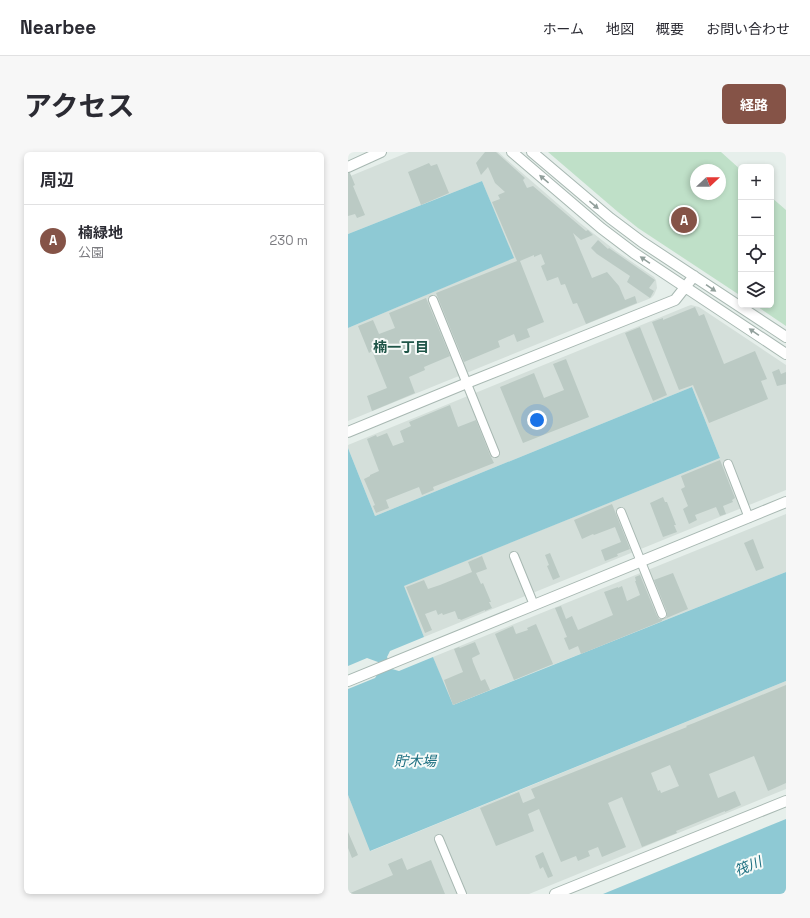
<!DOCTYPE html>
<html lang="ja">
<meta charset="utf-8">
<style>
body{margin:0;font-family:"Space Grotesk","Noto Sans JP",sans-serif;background:#f7f7f7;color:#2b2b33}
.controls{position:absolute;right:12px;top:12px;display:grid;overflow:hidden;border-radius:6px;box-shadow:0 2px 6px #0003}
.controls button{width:36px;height:36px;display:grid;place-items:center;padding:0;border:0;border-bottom:1px solid #e1e1e2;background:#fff;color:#2b2b33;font:20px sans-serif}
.compass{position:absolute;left:342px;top:12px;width:36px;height:36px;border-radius:50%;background:#fff;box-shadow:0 2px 6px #0003;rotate:68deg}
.you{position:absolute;left:189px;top:268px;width:14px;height:14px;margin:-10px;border:3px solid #fff;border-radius:50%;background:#1a73e8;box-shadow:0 0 0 6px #1a73e833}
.badge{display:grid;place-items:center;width:26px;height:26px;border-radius:50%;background:#855347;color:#fff;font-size:13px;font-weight:700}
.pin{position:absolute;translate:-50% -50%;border:2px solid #fff;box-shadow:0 1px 4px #0006}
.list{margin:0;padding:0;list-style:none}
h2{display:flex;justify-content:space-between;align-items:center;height:52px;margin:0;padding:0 16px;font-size:17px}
h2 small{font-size:13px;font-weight:400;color:#7c7c81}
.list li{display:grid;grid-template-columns:26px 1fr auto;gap:12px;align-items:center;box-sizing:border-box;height:72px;padding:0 16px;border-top:1px solid #e1e1e2}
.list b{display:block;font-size:15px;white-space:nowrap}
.list p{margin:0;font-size:13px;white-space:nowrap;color:#7c7c81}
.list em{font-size:13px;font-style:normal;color:#7c7c81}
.icon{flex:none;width:22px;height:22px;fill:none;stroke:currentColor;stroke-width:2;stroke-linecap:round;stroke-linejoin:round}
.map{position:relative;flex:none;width:438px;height:742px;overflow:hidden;border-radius:6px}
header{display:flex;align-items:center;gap:24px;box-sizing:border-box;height:56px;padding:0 20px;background:#fff;border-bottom:1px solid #e1e1e2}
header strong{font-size:19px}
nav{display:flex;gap:22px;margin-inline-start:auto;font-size:14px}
.intro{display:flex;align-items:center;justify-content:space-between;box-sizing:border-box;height:96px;padding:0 24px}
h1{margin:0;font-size:28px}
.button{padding:10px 18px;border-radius:6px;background:#855347;color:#fff;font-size:14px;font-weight:700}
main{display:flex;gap:24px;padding:0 24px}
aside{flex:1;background:#fff;border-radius:6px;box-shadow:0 2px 6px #0003}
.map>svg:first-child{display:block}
.built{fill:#d4dfda}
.green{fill:#bfe0c8;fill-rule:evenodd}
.water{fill:#8ec9d4}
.building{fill:#bbcac4;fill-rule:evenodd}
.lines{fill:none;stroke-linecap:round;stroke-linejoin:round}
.minor-casing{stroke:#a8b8b2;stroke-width:10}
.tertiary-casing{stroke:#a8b8b2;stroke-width:12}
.minor{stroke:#fff;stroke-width:8}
.tertiary{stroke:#fff;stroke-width:10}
.oneway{fill:#92a09c}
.labels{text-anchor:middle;stroke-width:4;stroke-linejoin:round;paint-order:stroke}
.neighbourhood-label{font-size:14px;font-weight:bold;fill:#1f5548;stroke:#f7fbf9}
.water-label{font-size:14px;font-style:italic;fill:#1c6f80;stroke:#f7fbf9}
</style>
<header>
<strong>Nearbee</strong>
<nav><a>ホーム</a><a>地図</a><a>概要</a><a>お問い合わせ</a></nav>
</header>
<div class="intro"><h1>アクセス</h1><a class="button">経路</a></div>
<main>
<aside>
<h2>周辺<small></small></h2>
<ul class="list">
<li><span class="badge">A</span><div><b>楠緑地</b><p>公園</p></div><em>230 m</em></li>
</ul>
</aside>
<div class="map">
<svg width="438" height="742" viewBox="0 0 438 742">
<rect width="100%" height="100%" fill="#e6efeb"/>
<path class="built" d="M61,0H150L232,71L268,99L306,125L308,128L309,136L306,143L303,146L0,269V176L165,106L134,29L0,82V25Z
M343,153L351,155L438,213V338L76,485L55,434L372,306L344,235L27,364L0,296V293L340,154Z
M438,362V420L104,553L85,505Z
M438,529V637L181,742H0V643L23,699Z"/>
<path class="green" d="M200,0H373L393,18V144L290,76L270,60ZM348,18H372V42H348Z
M423,45L438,58V174L407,153H423Z"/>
<path class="water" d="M134,29L166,106L0,176V82Z
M344,235L372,306L56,434L76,485L42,499L39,505L44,517L51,519L85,505L105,553L438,420V529L22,699L0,643V537L27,526L33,517L30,510L19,506L0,514V296L27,364Z
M438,667V742H255Z"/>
<path class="building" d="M137,0H148L177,26L175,28L179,36L185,34L238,79L240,78L245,83L233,88L225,81L244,126L259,120L271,134L277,148L287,144L289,151L238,172L229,151L225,152L217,132L213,133L210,125L199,129L193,114L197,112L193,102L186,105V103L172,109L196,170L179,177L182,185L169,190L166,182L150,189L152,195L116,210L88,141L169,109L144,50L152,47L150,43L157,40L147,31L140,15L133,23L128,11Z
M81,11L83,14L89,12L101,41L73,53L60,20Z
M0,21H2L7,33L5,34L17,63L9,66L7,62L0,64Z
M250,88L260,97L261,96L307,128L301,136L306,139L302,146L279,130L282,124L249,102L243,96Z
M78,146L102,204L76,215L77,218L61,225L67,241L24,259L19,244L39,236L24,199L21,201L10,174L25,168L31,182L47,176L41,161Z
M347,155L351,164L356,162L376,212L407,199L419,227L413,229L420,247L361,271L345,233L331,238L304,170L315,166V168Z
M292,175L319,243L305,249L277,181Z
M218,207L241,265L175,291L152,235L186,221L196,246L216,238L205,212Z
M431,217L433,222L438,220V232L429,234L424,220Z
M102,253L110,275L128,268L142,303L146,311L85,335L86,338L74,343L71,335L38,348L41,356L28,361L25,354L27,353L16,327L22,324V323L31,319L19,287L28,283L29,285L39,281L45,294L56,290L52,279L63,274L61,270Z
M372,308L387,346L384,348L385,350L375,354L378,362L372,364L368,355L347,363L349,368L341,372L335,357L340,354L333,337L337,335L333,324Z
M315,345L317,350H319L328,373H326L329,380L315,385L302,351Z
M264,352L282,397L269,402L270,404L257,409L253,398L273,390L267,375L246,383L245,382L234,387L226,368Z
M405,387L416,416L408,419L396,391Z
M202,401L212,425L205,428L199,414L201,413L197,403Z
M134,404L139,417L128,421L133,432L135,431L143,450H141L144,456L137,459V458L113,468L112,467H110L107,459L95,463L94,461L90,463L88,458L77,462L84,478L77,481L58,435L76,428L80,437L92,433L124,420L120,410Z
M325,421L340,457L314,468V469L233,502L230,494L221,498L216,486L219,485L207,456L213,454L218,467L224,464L230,478L265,463L256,440L270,435V436L274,434L279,449L292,443L287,429H288L287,425L292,423L309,464L311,467H316L319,465V460L306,428Z
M188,472L205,512L166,528L147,482L165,474L168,482L180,478L179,476Z
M127,490L132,502L124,506L125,510L133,529L137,527L142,538L105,553L96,528L115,520L106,497L111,495L112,496Z
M438,533V631L420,639L406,604L361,622L370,646L387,639L393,653L377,660V659L328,679L329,681L294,695L274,645L260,651L278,695L254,705L250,695L240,699L242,704L230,709L228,704L213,710L191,657L180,662L186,679L148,694L132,656L171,640L175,651L187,646L183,637L339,575L338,574L346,571ZM322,613L331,634L313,641L312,638L310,639L303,621Z
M0,680L10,703L4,706L0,696Z
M195,700L205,724L200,726L195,715L192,717L187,704Z
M54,706L59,718L83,708L97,742H0L45,723L40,712Z"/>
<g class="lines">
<defs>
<path id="minor" d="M85,148L147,301
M380,312L401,366
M273,360L314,462
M166,404L186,453
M91,687L114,742"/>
<path id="tertiary" d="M164,0L253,76L286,101L438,202
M184,0L262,66L294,90L438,185
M0,15L33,0
M0,280L119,231L327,148L346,124
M0,529L186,453L438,350
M207,742L438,649"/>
</defs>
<use href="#minor" class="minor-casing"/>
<use href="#tertiary" class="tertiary-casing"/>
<use href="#minor" class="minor"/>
<use href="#tertiary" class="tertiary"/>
</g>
<defs><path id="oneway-solid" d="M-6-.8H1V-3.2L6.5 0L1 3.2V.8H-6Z"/></defs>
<g class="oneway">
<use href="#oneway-solid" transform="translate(196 27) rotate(-140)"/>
<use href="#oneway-solid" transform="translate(246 53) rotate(40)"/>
<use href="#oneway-solid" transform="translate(297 108) rotate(-146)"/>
<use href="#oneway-solid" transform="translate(363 136) rotate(34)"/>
<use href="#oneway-solid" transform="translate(406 180) rotate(-146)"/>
</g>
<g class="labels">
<g class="neighbourhood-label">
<text x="53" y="200">楠一丁目</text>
</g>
<g class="water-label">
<text x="67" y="614">貯木場</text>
<text transform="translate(400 714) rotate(-22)" y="5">筏川</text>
</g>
</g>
</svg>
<div class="controls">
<button>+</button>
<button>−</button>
<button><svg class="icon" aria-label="locate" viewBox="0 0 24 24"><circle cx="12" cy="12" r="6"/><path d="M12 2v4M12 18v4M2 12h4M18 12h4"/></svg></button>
<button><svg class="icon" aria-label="layers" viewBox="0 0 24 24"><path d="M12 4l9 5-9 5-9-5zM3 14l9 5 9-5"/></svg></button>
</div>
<svg class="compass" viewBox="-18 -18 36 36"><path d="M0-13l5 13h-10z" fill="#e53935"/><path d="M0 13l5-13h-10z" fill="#7c7c81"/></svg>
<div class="you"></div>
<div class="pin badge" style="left:336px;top:68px">A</div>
</div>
</main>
